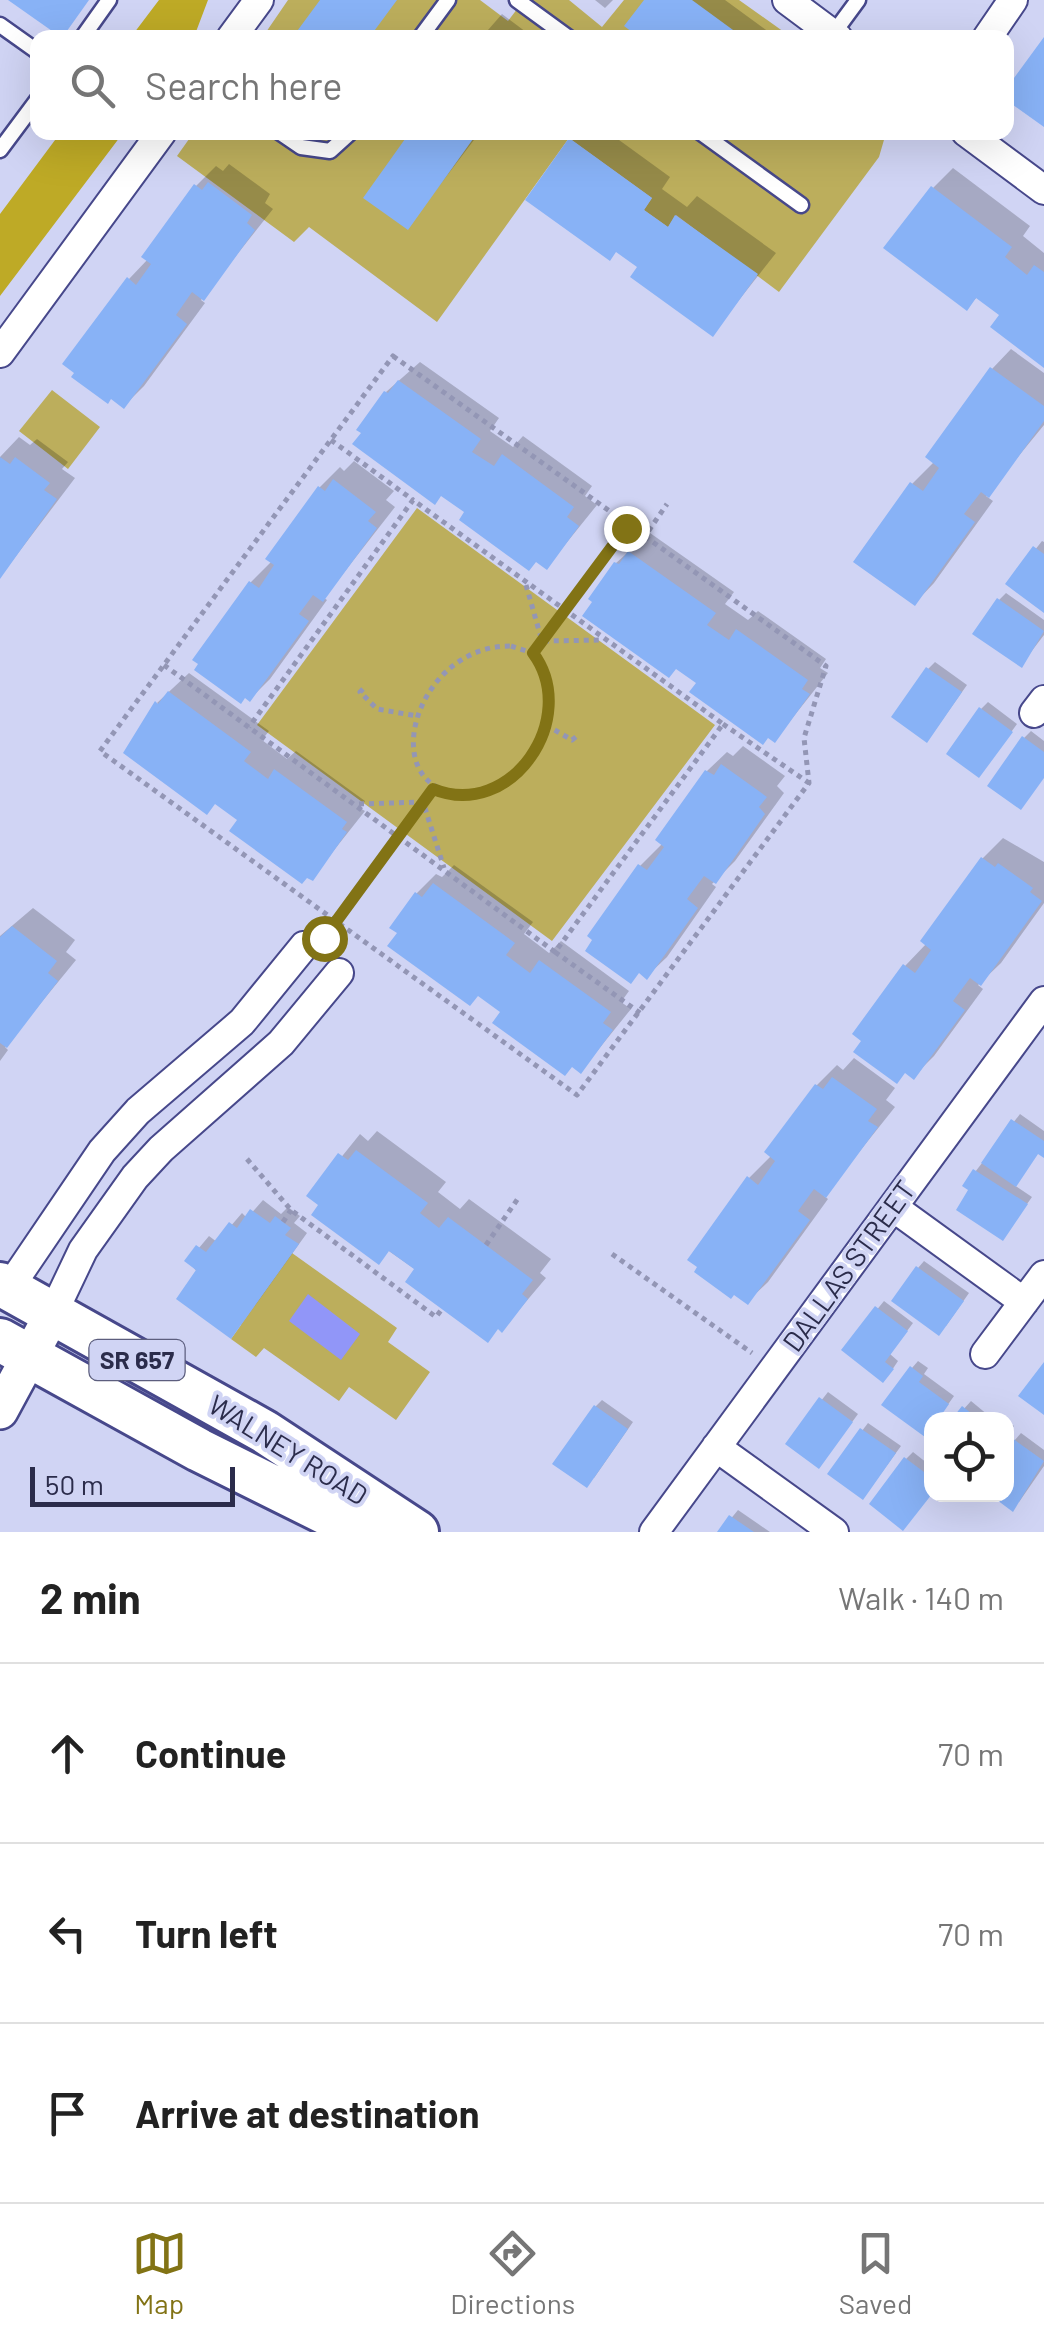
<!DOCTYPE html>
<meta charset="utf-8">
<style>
body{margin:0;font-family:Barlow,sans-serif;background:#f6f6f6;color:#222}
.controls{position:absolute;right:30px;bottom:30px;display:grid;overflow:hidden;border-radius:20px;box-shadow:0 10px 40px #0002}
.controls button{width:90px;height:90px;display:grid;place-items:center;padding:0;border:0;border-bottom:2px solid #e0e0e0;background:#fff;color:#222;font:50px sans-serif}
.scale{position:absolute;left:30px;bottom:25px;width:205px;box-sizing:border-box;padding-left:10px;border:5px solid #2b2c4b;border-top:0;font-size:28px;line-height:35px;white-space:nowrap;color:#2b2c4b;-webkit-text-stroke:8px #d0d4f4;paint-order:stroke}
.stop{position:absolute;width:30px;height:30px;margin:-22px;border:8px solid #827315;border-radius:50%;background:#fff}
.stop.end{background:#827315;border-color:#fff;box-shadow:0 2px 10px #0008}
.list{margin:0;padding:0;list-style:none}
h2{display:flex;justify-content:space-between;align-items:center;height:130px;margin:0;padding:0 40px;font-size:42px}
h2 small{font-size:32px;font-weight:400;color:#767676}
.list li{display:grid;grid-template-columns:65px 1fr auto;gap:30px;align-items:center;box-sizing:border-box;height:180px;padding:0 40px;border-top:2px solid #e0e0e0}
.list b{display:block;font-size:38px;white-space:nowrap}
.list em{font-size:32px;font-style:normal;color:#767676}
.icon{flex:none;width:55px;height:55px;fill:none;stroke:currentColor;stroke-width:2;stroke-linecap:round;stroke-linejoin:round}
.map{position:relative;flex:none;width:1044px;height:1532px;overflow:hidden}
.search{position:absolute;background:#fff;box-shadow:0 10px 40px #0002;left:30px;right:30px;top:30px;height:110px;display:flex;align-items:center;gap:25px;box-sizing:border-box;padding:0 35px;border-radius:20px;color:#767676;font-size:38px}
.sheet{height:670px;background:#fff}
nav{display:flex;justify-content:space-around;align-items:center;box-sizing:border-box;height:140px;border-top:2px solid #e0e0e0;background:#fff;font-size:28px;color:#767676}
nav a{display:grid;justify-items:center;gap:5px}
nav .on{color:#827315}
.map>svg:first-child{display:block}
.green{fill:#bcae5c}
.forest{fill:#beaa26}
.water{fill:#9196f8}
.shadow{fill:#0003}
.building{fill:#88b2f6}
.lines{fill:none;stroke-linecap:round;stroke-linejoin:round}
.service-casing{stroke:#47488b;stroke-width:19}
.minor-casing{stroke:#47488b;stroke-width:32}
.tertiary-casing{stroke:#47488b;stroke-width:40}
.primary-casing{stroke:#47488b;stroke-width:48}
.path{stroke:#9396b5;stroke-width:5;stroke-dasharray:5 5;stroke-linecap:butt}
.service{stroke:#fff;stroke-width:14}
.minor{stroke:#fff;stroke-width:28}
.tertiary{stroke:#fff;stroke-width:35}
.primary{stroke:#fff;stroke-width:42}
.route{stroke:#827315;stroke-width:12}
.labels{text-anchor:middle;stroke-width:8;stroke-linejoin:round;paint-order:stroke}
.shield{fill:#d0d4f4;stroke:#5c5e7e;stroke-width:2.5}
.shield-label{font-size:25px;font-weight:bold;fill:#2b2c4b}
.street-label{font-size:28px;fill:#2b2c4b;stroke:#d0d4f4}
</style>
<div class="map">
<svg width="1044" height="1532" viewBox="0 0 1044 1532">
<rect width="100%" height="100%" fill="#d0d4f4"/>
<path class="green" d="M288,0H480L508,21L524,0H569L602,27L624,0H739L791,37L262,38Z
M194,132L886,133L879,157L779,292L676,215L668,227L644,210L652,198L569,138L437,322L309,227L294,242L177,156Z
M52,390L100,427L68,469L19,431Z
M417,508L715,725L552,941L257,725Z
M292,1253L397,1328L388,1342L430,1372L396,1420L349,1387L339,1401L264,1348L256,1357L231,1339Z"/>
<path class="forest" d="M159,0H208L194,37H131Z
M61,132L123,133L0,296V214Z"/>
<path class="water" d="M308,1294L360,1334L341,1360L289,1321Z"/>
<path class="shadow" d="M595,0H613L605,8Z
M647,0H725L777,38H644Z
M502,14L534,38H481Z
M413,132H480L408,227Z
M578,132H608L670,177L662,189L687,207L697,196L776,253L713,333L640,267L571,140Z
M229,164L270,194L265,203L273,209L201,300L205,303L144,386L124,406L129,279L148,259L196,186L216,166L223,171Z
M953,168L1030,226L1023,236L1044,253V365L1002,315L978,296L967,308L933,188Z
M1011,349L1044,373V425L986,496L993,501L934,583L915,603L912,484L935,461L992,369Z
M420,362L499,418L490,431L513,447L523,436L592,486L585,496L597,505L547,567L467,512L386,392Z
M19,437L30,445L37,439L68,462L62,469L75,478L0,577V457Z
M354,461L394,491L386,500L395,507L324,598L327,600L270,679L250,699L196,659L251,582L272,561L269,558L320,487L340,467L344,471Z
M650,533L734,592L725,604L748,620L758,611L826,659L820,668L828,673L775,740L699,683L616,563Z
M1042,541L1044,542V610L1009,583Z
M1006,593L1044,620V635L1021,665L999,600Z
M935,662L967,685L933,733L928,669Z
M189,673L269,731L262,740L287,759L296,751L365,801L360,808L365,811L312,878L241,819L157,703Z
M988,702L1017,724L985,768L981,709Z
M1031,731L1044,741V777L1024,738Z
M743,746L785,776L777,786L784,793L735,861L712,884L716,887L667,957L647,976L640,866L663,843L707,771L727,752L733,756Z
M1003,838L1044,862V903L1001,963L978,985L983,989L934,1056L914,1076L905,966L927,943L983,858Z
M454,865L533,922L524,934L549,953L561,941L629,991L621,1002L631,1009L581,1071L400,933L417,893L436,874L442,877Z
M33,908L75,940L66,952L76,960L5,1047L8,1050L0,1061V936Z
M854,1058L895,1088L886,1100L895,1107L824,1196L828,1199L768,1282L748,1301L749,1178L772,1155L817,1085L837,1065L843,1070Z
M1020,1114L1044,1131V1155L1039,1152L1014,1185L1032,1197L1003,1238L965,1185Z
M377,1131L446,1182L438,1192L460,1209L469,1199L551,1259L540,1273L546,1278L502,1330L310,1196L360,1134L368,1141Z
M263,1200L281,1214L288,1207L300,1216L294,1223L307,1233L241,1325L188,1261L209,1236L217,1242L242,1213L247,1218Z
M924,1261L969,1293L946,1326L918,1268Z
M884,1301L913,1323L890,1354L898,1361L890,1373L844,1350Z
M918,1361L928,1368L924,1374L954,1396L937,1420H932L925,1434L912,1368Z
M828,1392L858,1414L825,1459L788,1443Z
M602,1400L633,1422L594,1478L596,1406Z
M971,1401L994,1420H954Z
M1006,1420L1014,1426L1006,1437Z
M868,1423L901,1446L869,1490L830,1473Z
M1021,1433L1044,1450V1466L1019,1502L1006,1494V1450Z
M913,1452L932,1467V1492L906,1459Z
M738,1510L770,1532H720Z"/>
<path class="building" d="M8,0H89L62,38Z
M320,0H397L369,38H292Z
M644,0H692L744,38H640L624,26Z
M1044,37V127L1006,100V89Z
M410,132H478L408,230L363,198Z
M569,138L652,198L644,210L668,227L675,215L758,274L713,337L630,277L637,267L616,252L610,261L525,200Z
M208,182L252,215L247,223L255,230L204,301L192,292L176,315L187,324L124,409L111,399L108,404L71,377L74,373L62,364L127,277L136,285L151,264L141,257L194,184L202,190Z
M931,186L1012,247L1005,257L1027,275L1034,265L1044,272V368L990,327L999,315L976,298L967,311L883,248Z
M990,367L1044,406V421L989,498L981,492L964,514L975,522L915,606L853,562L910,482L923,491L939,468L925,457Z
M398,380L481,439L472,452L494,466L502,454L574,507L567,517L579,526L547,570L536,562L529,571L459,520L464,512L441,496L435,505L352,444L361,433L356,430L384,391L388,393Z
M0,457L10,464L15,457L50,483L44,490L57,499L0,579Z
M333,479L376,512L368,521L377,528L323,602L313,595L299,614L309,621L250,702L245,698L241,704L194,670L198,664L192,660L249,581L259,588L274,565L265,559L318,486L325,491Z
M1033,546L1044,554V613L1005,584Z
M628,551L716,613L707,625L729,640L736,629L808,680L802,689L810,694L775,743L768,738L763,745L689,692L696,683L676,669L669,678L582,616L592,602L588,599L614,562L619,564Z
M997,598L1044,631L1022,668L972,634Z
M926,667L962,692L927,743L891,717Z
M168,691L251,752L244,761L268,779L274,769L347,822L342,829L347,832L313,881L307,878L302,884L229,831L237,820L215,804L207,815L123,753L155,701L158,704Z
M979,707L1013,732L979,778L946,754Z
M1022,736L1044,752V778L1021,810L987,786Z
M721,764L767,797L759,807L765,814L716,884L704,876L687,899L698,908L647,980L639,973L631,984L585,951L592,940L587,936L638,864L647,870L664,847L655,840L705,770L714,775Z
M981,857L995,867L998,863L1033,888L1030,892L1042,901L981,986L970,978L953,1001L965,1010L914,1080L905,1073L897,1084L853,1052L861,1041L852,1034L903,964L915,973L931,950L920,941Z
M433,883L515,943L506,955L530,973L539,960L611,1012L603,1023L613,1030L581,1074L572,1067L565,1076L492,1023L500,1012L478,996L470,1006L387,946L397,933L389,928L415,892L422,897Z
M12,926L57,961L48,973L58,981L7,1048L0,1043V937Z
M832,1077L877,1109L868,1121L878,1127L826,1198L814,1189L798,1211L810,1220L748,1305L734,1295L731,1299L694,1272L697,1267L687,1260L747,1176L758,1185L775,1161L764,1152L815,1084L823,1089Z
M1011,1119L1044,1141V1158L1038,1154L1016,1187L981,1163Z
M356,1150L428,1203L420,1213L439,1228L448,1217L533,1280L522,1294L528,1299L502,1333L498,1329L488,1343L405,1282L414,1269L389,1251L379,1265L311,1215L318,1205L306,1196L338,1153L348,1160Z
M973,1169L1028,1204L1003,1241L956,1210L968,1190L962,1186Z
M250,1209L270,1223L275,1216L291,1228L285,1235L299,1244L231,1339L176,1299L196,1270L184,1261L196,1245L206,1252L229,1222L237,1228Z
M916,1266L964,1301L939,1336L891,1301Z
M875,1306L908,1331L885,1362L894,1369L883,1383L841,1350Z
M1044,1362V1415L1018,1396Z
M910,1366L923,1376L919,1382L949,1404L938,1420H932L925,1437L881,1405Z
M819,1397L853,1422L819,1469L785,1444Z
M594,1405L628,1429L587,1488L552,1464Z
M962,1406L980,1420H951Z
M860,1428L896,1453L863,1500L827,1474Z
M1012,1438L1044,1461L1013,1512L989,1494H1006V1446Z
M904,1457L932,1478V1494L903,1531L869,1504Z
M729,1515L754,1532H717Z"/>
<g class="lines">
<defs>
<path id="service" d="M517,0L569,38
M0,25L38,52
M833,34L858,0
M82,38L109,0
M420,38L448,0
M279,132L301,147L330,151L351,132
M700,132L801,205
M0,150L38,99"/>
<path id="minor" d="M787,0L838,38
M231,38L259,0
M987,38L1013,0
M966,132L1044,190
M0,353L162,132
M1034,713L1044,700
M893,1207L1024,1302
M9,1288L102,1151L138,1111L242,1022L304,946
M53,1313L83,1250L135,1177L161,1149L281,1043L339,973
M985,1354L1044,1275
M716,1447L834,1532
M654,1532L1044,1001"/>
<path id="tertiary" d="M0,1411L53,1313"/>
<path id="primary" d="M0,1284L265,1432L417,1532
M0,1340L199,1450L364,1532"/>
</defs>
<use href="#service" class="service-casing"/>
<use href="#minor" class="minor-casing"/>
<use href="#tertiary" class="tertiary-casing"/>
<use href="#primary" class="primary-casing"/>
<path class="path" d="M393,356L826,666L804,738L809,783L577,1095L100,751Z
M331,440L413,500
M643,539L667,504
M526,585L542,641L602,640
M511,646L533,653C551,679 553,711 541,740C530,766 507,788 479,792C370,808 408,645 511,646Z
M533,653L626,527
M164,665L555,952L723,724L413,500L249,727
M363,689L360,692L377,709L417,716
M723,724L809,783
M546,725L572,740L577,736
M359,804L423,802L444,868
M327,935L433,789
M555,952L640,1013
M247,1159L291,1210L436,1317L442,1309
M283,1222L291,1210
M486,1245L519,1197
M612,1254L752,1353"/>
<use href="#service" class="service"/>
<use href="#minor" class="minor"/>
<use href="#tertiary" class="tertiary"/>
<use href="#primary" class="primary"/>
</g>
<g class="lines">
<path class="route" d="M324,938L433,789C511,821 581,718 533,653L626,528"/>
</g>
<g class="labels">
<rect class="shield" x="89.5" y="1340" width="95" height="40" rx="8"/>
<g class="shield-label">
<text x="137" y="1369">SR 657</text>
</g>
<g class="street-label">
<text transform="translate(849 1266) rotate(-54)" y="10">DALLAS STREET</text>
<text transform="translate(288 1450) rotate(32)" y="10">WALNEY ROAD</text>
</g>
</g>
</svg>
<div class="controls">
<button><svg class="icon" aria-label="locate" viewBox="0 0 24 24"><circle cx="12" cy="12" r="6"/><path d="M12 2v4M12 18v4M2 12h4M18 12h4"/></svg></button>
</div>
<div class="scale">50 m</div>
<div class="stop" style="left:324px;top:938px"></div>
<div class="stop end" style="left:626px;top:528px"></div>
<div class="search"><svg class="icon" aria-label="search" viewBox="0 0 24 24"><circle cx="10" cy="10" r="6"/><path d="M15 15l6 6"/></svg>Search here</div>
</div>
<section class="sheet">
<h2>2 min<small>Walk · 140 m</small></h2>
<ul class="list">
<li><svg class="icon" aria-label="ahead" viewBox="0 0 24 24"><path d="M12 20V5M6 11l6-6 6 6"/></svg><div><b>Continue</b></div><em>70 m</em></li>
<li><svg class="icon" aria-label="left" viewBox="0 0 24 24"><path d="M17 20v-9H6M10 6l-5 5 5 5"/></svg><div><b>Turn left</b></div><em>70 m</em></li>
<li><svg class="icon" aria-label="arrive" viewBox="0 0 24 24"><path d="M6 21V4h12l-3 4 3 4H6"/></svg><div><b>Arrive at destination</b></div></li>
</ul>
</section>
<nav>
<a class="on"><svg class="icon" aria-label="map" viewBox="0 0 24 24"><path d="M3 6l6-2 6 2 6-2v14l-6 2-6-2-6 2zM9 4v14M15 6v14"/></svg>Map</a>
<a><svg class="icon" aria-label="directions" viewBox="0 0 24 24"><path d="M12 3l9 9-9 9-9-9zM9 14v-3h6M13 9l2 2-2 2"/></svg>Directions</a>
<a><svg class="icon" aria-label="saved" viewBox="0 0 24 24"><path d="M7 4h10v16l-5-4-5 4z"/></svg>Saved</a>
</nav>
